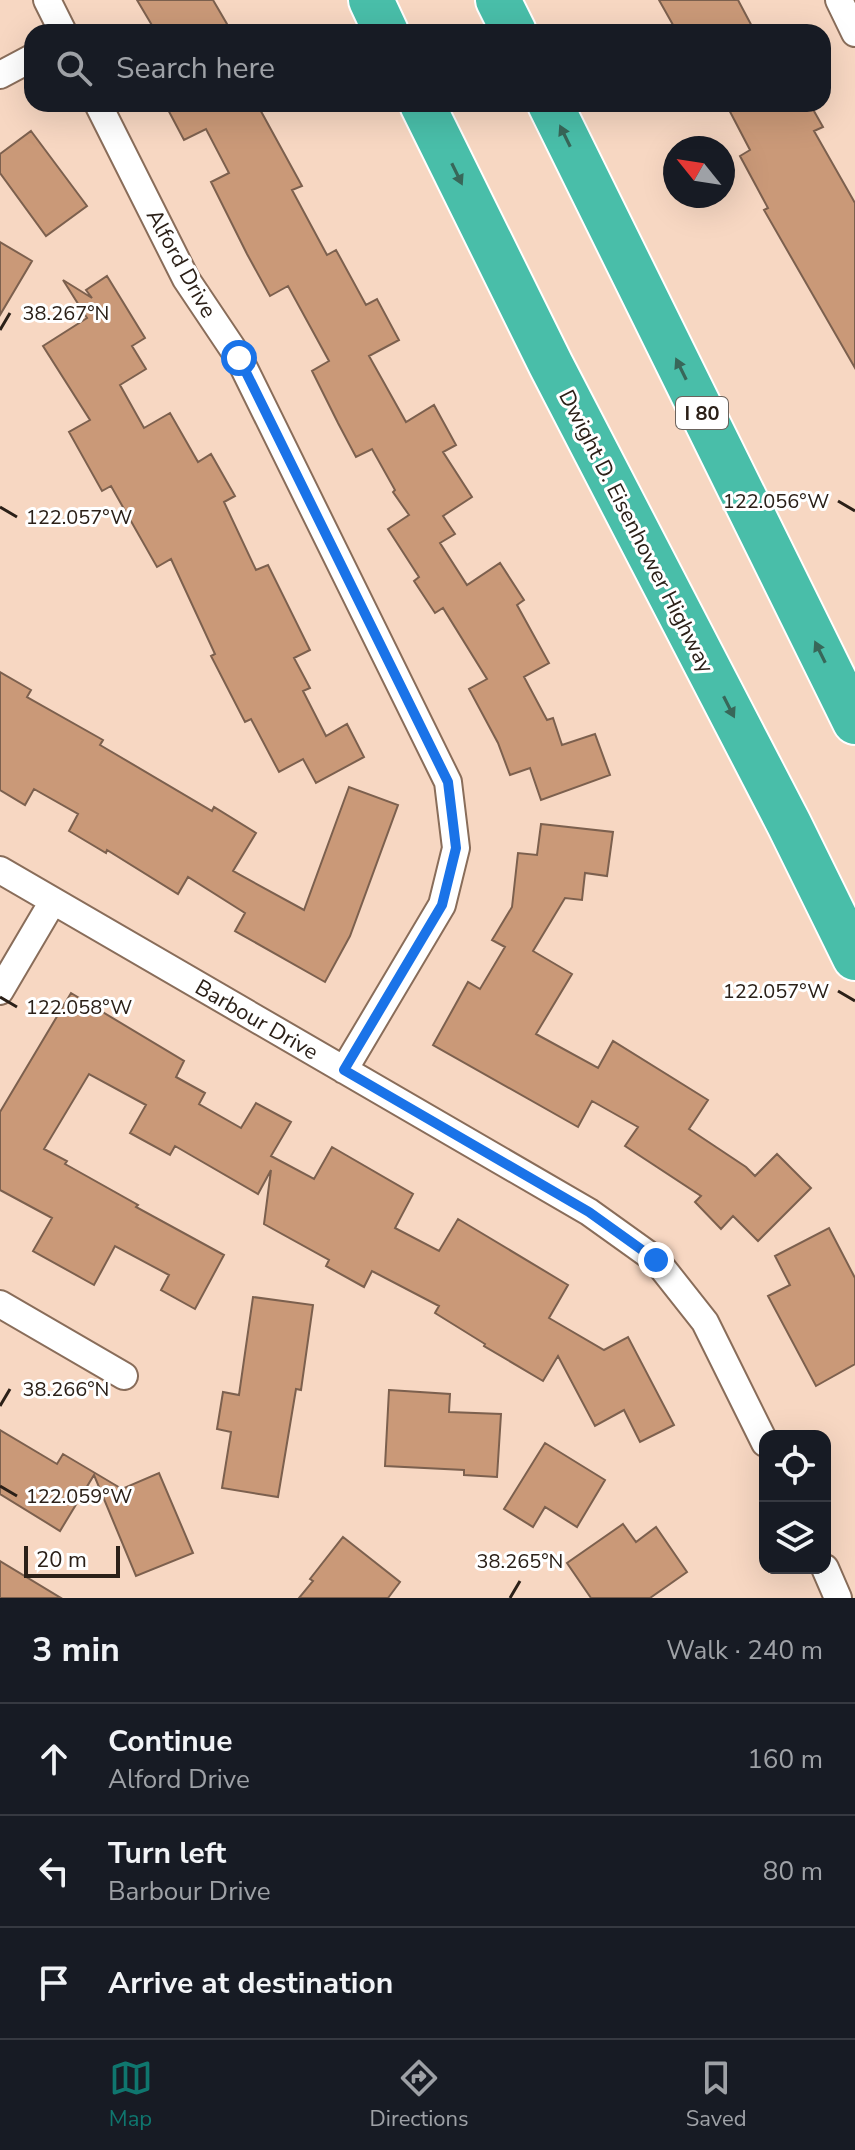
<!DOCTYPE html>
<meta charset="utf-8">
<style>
body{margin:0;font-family:"Nunito Sans",sans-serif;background:#20242c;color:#f1f3f6}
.controls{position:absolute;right:24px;bottom:24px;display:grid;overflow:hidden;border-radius:16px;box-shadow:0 8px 32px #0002}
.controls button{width:72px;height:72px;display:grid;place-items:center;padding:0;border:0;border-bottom:2px solid #363941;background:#171b24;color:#f1f3f6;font:40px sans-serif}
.compass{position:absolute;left:663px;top:136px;width:72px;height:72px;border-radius:50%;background:#171b24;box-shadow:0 8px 32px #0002;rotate:300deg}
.scale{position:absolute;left:24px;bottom:20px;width:96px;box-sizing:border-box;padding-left:8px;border:4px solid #2b2018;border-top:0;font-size:22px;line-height:28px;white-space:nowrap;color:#2b2018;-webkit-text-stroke:6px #fff;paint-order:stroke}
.stop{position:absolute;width:24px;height:24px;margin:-18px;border:6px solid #1a73e8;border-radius:50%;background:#fff}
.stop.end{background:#1a73e8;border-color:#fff;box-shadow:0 2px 8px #0008}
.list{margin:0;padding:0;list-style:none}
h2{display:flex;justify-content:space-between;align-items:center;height:104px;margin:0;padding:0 32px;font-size:34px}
h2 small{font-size:26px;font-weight:400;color:#9ea1a6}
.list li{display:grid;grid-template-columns:52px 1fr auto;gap:24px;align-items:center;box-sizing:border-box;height:112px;padding:0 32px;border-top:2px solid #363941}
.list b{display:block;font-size:30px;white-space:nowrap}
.list p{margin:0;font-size:26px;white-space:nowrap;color:#9ea1a6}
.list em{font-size:26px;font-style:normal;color:#9ea1a6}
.icon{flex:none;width:44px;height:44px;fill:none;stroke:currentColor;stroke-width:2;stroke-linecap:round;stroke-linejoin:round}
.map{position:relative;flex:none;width:855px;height:1598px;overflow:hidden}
.search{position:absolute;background:#171b24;box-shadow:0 8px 32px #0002;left:24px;right:24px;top:24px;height:88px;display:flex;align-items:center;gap:20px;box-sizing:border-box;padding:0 28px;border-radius:24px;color:#9ea1a6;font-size:30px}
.sheet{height:440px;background:#171b24}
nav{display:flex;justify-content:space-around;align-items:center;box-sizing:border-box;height:112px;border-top:2px solid #363941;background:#171b24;font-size:22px;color:#9ea1a6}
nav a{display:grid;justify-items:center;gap:4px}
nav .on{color:#0f766e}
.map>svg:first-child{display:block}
.building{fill:#ca9978;stroke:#7c604e;stroke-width:2}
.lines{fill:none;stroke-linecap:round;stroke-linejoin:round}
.minor-casing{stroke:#896d5a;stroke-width:30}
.motorway-casing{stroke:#fff;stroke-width:48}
.minor{stroke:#fff;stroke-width:26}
.motorway{stroke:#49bea9;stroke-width:44}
.oneway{fill:#386759}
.route{stroke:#1a73e8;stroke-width:10}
.ticks{fill:none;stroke:#2b2018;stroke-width:3}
.labels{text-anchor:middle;stroke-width:6;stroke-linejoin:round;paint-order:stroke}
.shield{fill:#fff;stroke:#6b635d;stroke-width:2}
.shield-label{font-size:20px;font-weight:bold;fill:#2b2018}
.street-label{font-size:22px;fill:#2b2018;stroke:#fff}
.ticks-label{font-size:20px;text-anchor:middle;fill:#2b2018;stroke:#fff;stroke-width:6;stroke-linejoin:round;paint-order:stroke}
</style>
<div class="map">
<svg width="855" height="1598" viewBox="0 0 855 1598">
<rect width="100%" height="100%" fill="#f7d7c2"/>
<path class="building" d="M137,0H213L227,24L214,32H156Z
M659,0H738L755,32H677Z
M165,104H257L302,186L292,190L327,255L336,250L366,305L377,299L399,340L369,356L406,422L434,405L456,445L443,452L472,497L443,516L455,534L440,543L467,585L500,563L524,600L517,605L549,663L524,677L547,720L553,718L562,745L595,734L610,775L541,800L530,768L510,775L498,743L469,689L487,679L443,608L435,613L414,581L419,577L388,529L409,515L393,492L395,490L372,449L356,457L338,423L312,371L329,361L288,286L270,296L247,254L211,182L229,173L206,129L184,140Z
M726,104H810L823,127L814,131L855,203V368L764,210L768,208L740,156L750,150Z
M31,131L87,206L46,236L0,173V154Z
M0,242L32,261L0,315Z
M107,276L145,338L132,346L146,369L120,385L144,428L170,413L198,462L211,454L235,496L224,502L256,570L268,565L310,650L294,658L310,688L303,691L326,736L347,724L364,757L316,783L303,759L279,772L251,719L245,722L211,656L215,654L171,559L157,567L111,486L102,491L69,432L90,420L43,346L87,318L63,280L92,298L86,290Z
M0,672L31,690L27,697L103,740L100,745L212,811L214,807L256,833L233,871L304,910L349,787L398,805L350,936L325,982L235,931L245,913L188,877L178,894L107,850L106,853L69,831L78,814L34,789L25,805L0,790Z
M541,824L613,832L607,876L585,873L582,900L565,898L533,951L572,974L536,1034L598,1068L613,1041L708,1100L689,1129L746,1167L755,1176L777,1154L811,1188L758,1241L733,1216L721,1229L695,1202L701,1196L625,1146L638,1127L592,1101L578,1127L433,1045L468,982L480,989L505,947L492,940L512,907L518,853L537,855Z
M71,993L184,1061L176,1077L205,1093L199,1104L241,1128L256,1103L291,1122L271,1156L314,1179L332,1147L413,1194L395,1228L439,1251L458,1219L568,1285L549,1318L604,1350L628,1337L674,1425L640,1442L624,1410L595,1426L558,1356L543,1381L484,1346L485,1344L435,1313L439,1306L372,1271L364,1287L326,1266L329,1260L264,1224L271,1170L258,1194L175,1146L170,1155L130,1133L146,1105L89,1074L44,1149L67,1161L65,1164L138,1205L136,1207L224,1255L195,1309L161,1290L169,1275L115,1246L94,1285L33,1251L52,1218L0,1190V1112Z
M829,1228L855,1278V1364L816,1386L768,1296L790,1285L775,1256Z
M253,1297L313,1305L301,1390L296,1389L278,1497L222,1488L231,1432L217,1429L223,1392L239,1395Z
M389,1390L450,1394L449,1412L501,1414L497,1477L464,1475V1470L385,1466Z
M0,1430L57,1464L63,1454L122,1489L159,1473L193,1553L136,1576L94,1475L60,1531L0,1494Z
M545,1443L605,1480L577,1527L545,1507L533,1527L504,1509Z
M623,1524L636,1542L656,1527L687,1572L650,1598H591L567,1563Z
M343,1537L400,1582L388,1598H299L313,1581L310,1579Z
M0,1561L61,1598H0Z"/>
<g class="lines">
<defs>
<path id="minor" d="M47,0L63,32
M839,0L855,33
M0,75L32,58
M98,104L186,279L239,358L448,782L456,848L442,905L344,1070
M0,870L589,1212L656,1260L705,1322L765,1443
M0,991L53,901
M0,1304L124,1376
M825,1568L838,1598"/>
<path id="motorway" d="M371,0L386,32
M498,0L514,32
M422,104L551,365L789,824L855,958
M550,104L855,722"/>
</defs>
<use href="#minor" class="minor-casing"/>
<use href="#motorway" class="motorway-casing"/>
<use href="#minor" class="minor"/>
<use href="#motorway" class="motorway"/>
</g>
<defs><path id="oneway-solid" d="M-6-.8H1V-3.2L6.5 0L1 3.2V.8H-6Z" transform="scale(2)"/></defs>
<g class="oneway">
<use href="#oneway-solid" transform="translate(565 136) rotate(-116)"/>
<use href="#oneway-solid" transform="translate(457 174) rotate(64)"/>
<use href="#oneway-solid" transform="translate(681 369) rotate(-116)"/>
<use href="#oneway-solid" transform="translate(820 652) rotate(-116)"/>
<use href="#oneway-solid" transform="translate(729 707) rotate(63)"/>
</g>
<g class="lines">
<path class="route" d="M239,358L448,782L456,848L442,905L344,1070L589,1212L656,1260"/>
</g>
<path class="ticks" d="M0,330L10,313M838,501L855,511M0,507L17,517M838,991L855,1001M0,997L17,1007M0,1406L10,1389M0,1486L17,1496M510,1598L520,1581"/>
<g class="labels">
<rect class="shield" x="676" y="397" width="52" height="32" rx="6"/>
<g class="shield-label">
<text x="702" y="420">I 80</text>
</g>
<g class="street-label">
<text transform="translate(182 263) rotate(61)" y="8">Alford Drive</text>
<text transform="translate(637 531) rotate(63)" y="8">Dwight D. Eisenhower Highway</text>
<text transform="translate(257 1019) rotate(30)" y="8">Barbour Drive</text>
</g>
</g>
<g class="ticks-label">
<text x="66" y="320">38.267°N</text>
<text x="776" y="508">122.056°W</text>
<text x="79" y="524">122.057°W</text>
<text x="776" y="998">122.057°W</text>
<text x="79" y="1014">122.058°W</text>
<text x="66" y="1396">38.266°N</text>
<text x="79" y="1503">122.059°W</text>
<text x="520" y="1568">38.265°N</text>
</g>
</svg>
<div class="controls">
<button><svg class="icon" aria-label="locate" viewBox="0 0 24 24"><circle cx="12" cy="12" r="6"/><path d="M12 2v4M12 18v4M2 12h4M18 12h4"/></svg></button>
<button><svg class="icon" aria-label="layers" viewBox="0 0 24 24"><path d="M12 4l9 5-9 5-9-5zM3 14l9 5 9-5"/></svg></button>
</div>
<svg class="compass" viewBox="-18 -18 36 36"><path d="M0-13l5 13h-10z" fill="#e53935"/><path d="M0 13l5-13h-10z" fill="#9ea1a6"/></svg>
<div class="scale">20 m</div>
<div class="stop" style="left:239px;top:358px"></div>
<div class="stop end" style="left:656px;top:1260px"></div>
<div class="search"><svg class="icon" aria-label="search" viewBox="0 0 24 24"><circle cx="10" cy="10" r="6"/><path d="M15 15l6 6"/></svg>Search here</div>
</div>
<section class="sheet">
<h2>3 min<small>Walk · 240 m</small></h2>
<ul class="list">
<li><svg class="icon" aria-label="ahead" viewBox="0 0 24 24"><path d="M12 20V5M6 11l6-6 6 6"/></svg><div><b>Continue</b><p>Alford Drive</p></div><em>160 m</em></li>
<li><svg class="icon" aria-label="left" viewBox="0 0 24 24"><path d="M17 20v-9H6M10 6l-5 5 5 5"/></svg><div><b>Turn left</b><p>Barbour Drive</p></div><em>80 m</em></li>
<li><svg class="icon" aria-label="arrive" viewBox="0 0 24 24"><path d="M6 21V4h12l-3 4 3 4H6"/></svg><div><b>Arrive at destination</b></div></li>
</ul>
</section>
<nav>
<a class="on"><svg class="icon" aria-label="map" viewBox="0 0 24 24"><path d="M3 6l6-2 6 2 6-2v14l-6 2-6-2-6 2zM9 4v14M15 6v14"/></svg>Map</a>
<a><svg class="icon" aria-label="directions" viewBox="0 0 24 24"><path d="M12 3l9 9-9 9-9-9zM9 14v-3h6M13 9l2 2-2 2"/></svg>Directions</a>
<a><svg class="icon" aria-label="saved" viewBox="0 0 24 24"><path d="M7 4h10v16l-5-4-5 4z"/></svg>Saved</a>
</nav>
